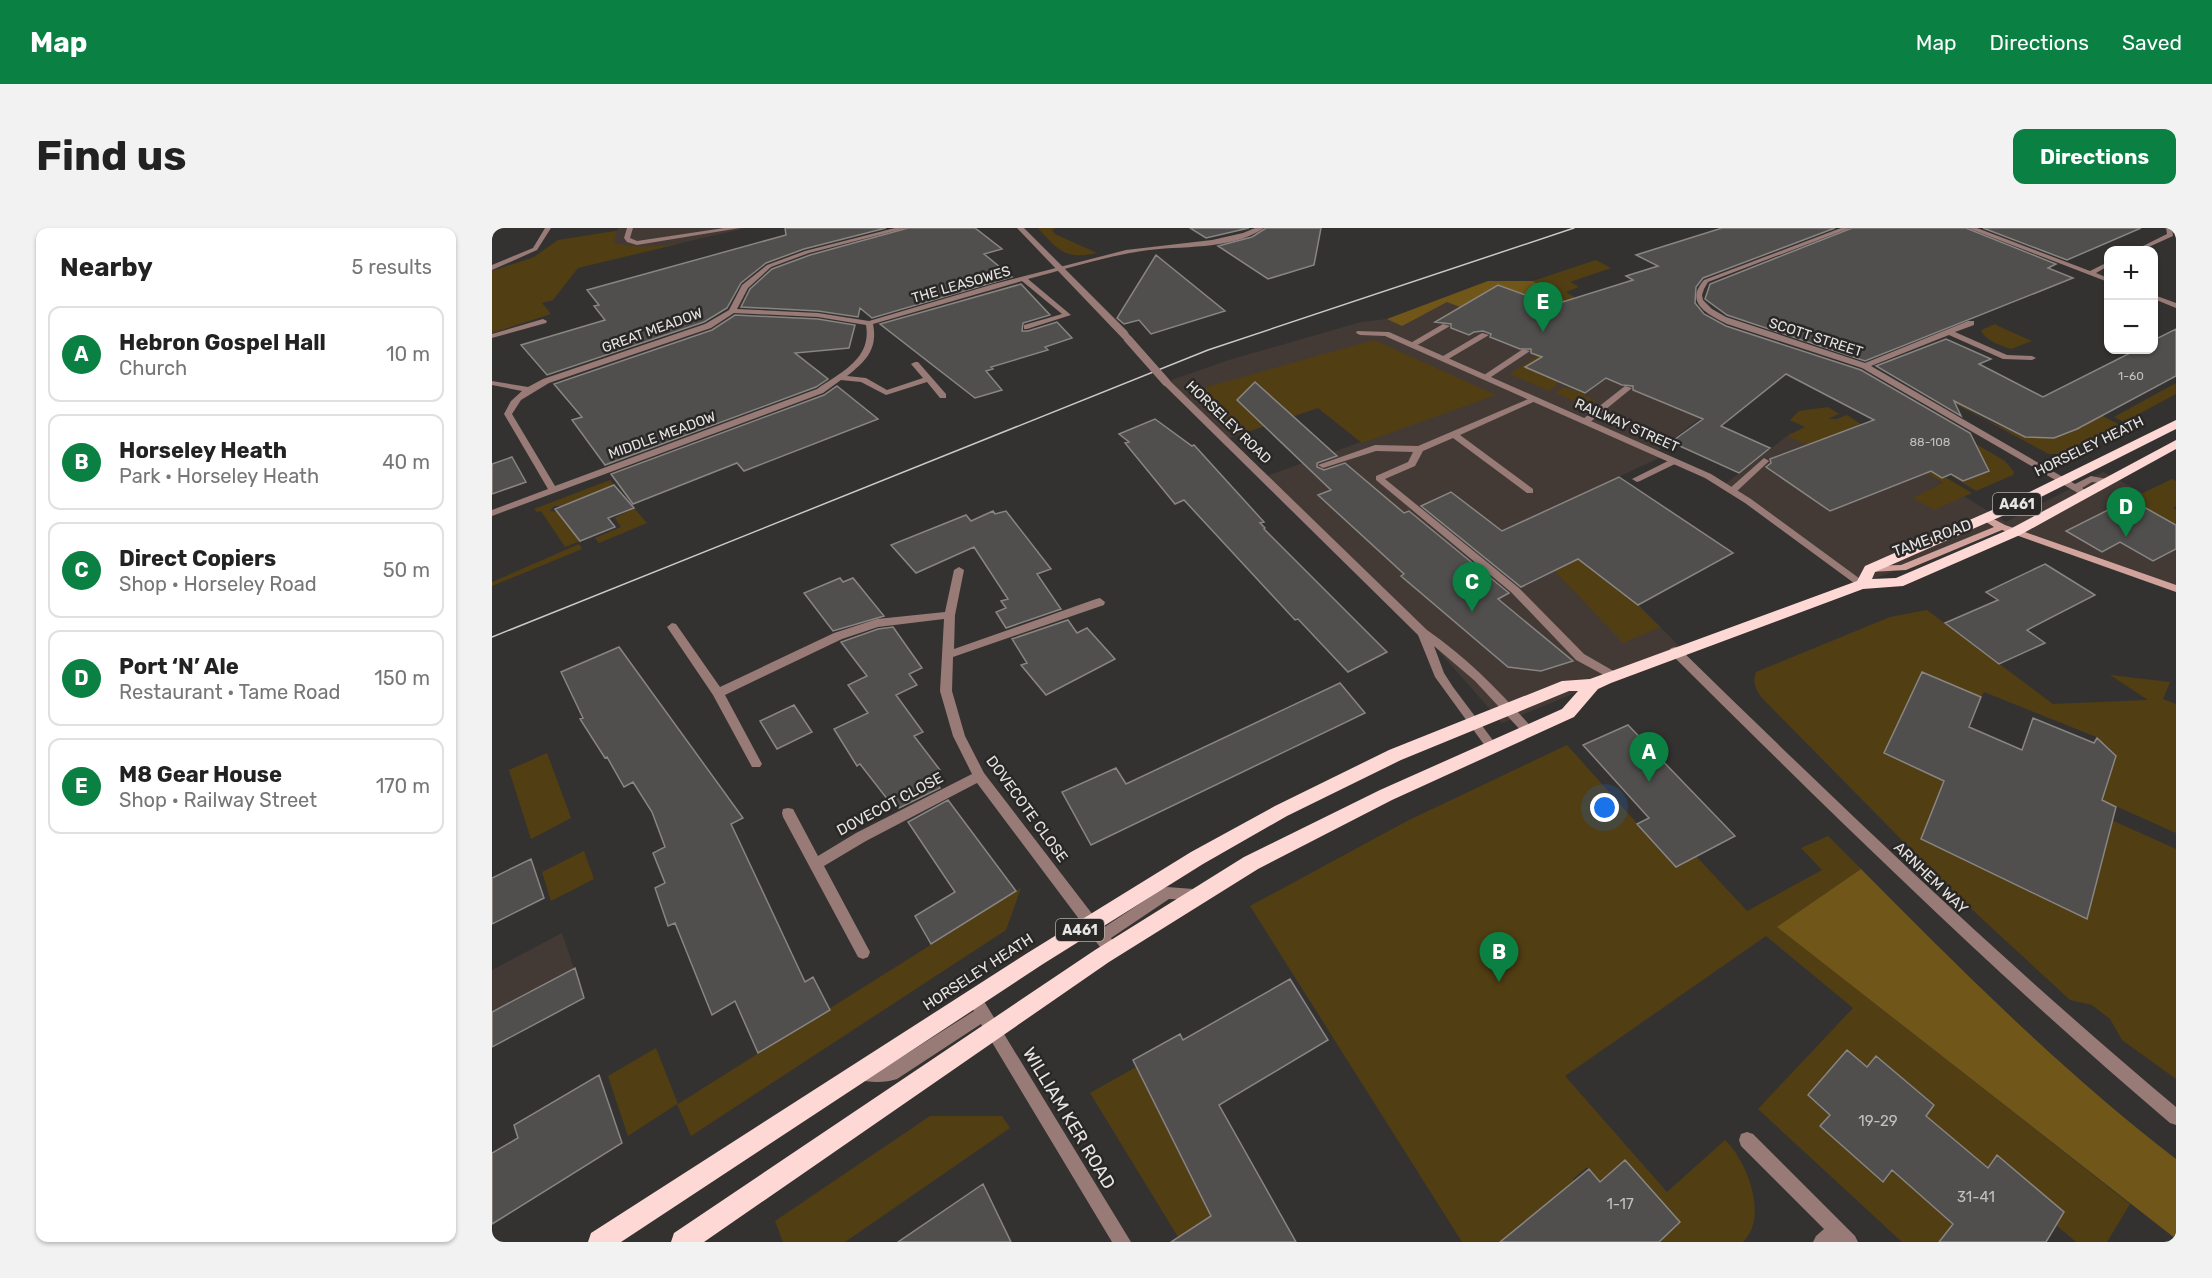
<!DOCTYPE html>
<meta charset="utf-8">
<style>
body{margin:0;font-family:Rubik,sans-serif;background:#f2f2f2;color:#222}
.controls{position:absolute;right:18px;top:18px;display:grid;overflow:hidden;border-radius:12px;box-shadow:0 2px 4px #0004}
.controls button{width:54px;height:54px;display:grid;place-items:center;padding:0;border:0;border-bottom:2px solid #e0e0e0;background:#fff;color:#222;font:30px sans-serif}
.you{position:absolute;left:1113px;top:580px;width:21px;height:21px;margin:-15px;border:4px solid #fff;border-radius:50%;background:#1a73e8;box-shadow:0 0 0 9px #1a73e833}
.badge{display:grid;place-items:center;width:39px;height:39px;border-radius:50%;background:#0b8043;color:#fff;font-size:20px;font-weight:700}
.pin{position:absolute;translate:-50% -50px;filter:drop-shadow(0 2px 3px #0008)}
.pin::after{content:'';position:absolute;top:32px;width:21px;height:18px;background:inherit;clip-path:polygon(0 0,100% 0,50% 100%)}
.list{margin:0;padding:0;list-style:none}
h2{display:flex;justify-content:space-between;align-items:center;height:78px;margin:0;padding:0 24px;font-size:26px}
h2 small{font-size:20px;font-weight:400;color:#767676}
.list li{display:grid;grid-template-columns:39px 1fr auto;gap:18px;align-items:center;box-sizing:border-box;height:96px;margin:0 12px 12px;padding:0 12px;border:2px solid #e0e0e0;border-radius:12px}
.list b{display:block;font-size:22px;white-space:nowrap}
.list p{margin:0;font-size:20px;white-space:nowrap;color:#767676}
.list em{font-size:20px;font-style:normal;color:#767676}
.map{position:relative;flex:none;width:1684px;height:1014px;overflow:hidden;border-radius:12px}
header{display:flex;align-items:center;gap:36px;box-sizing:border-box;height:84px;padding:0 30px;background:#0b8043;color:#fff}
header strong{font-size:28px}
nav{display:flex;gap:33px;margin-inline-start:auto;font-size:21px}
.intro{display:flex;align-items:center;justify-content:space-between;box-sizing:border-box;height:144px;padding:0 36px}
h1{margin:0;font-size:42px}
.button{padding:15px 27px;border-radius:12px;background:#0b8043;color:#fff;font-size:21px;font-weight:700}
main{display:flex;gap:36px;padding:0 36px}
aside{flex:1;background:#fff;border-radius:12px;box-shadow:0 2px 4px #0004}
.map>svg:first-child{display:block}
.built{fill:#433a36}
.green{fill:#523e13;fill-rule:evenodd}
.forest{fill:#715619}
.building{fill:#514f4d;stroke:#888583;stroke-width:1.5}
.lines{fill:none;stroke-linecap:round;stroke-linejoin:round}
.service{fill:#987a76;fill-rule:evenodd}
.minor{fill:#987a76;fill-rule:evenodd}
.tertiary{fill:#987a76;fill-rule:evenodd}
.secondary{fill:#d2a39c;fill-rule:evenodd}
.trunk{fill:#fed8d4;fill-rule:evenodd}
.tram{stroke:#cbc9c8;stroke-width:1.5}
.tertiary-bridge{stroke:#987a76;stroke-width:8}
.labels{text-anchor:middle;stroke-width:5;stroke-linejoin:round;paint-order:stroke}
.number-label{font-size:12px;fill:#c2c0be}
.far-street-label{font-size:14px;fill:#e7e5e4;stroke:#2a2827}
.shield{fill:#2a2827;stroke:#aeacab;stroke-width:1.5}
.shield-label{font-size:14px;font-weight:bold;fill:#e7e5e4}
.street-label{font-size:15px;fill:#e7e5e4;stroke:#2a2827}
.near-number-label{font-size:15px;fill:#c2c0be}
.near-street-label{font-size:18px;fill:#e7e5e4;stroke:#2a2827}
</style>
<header>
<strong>Map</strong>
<nav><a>Map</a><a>Directions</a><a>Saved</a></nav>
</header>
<div class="intro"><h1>Find us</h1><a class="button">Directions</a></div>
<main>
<aside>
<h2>Nearby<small>5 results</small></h2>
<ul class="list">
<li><span class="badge">A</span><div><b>Hebron Gospel Hall</b><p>Church</p></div><em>10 m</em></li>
<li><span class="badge">B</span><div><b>Horseley Heath</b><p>Park · Horseley Heath</p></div><em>40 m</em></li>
<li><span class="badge">C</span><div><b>Direct Copiers</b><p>Shop · Horseley Road</p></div><em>50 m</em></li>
<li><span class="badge">D</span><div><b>Port ‘N’ Ale</b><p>Restaurant · Tame Road</p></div><em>150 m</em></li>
<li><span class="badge">E</span><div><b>M8 Gear House</b><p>Shop · Railway Street</p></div><em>170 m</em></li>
</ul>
</aside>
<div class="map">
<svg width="1684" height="1014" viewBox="0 0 1684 1014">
<rect width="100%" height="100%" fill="#343230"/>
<path class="built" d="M126,0H254L155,23L119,22Z
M996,53H1041L1224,178L1164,224L1171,228L1035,292L1146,377L1190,421L1010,495L931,405L772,249L869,214L826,180L732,212L674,154L737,132L869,94L895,91Z
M1329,191H1345L1514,294L1611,244L1684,282V361L1510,299L1370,356L1232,257L1295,208Z
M70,705L92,770L0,819V742Z"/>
<path class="green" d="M546,0H564L560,2L563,6L605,25C573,32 566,22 546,0Z
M123,3H125L122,15C145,21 167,18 190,15L86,40L61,72L50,75L59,86L0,105V43L42,29L66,12Z
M1104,32L1119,40L1078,54L1087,59L1074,64L1084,70L1075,73L1041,53Z
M1503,96L1506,98L1540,113L1519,121C1509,117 1493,113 1489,102Z
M882,112L1004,167L870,215L826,180L748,206L704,162Z
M1458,116L1475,119L1463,124L1462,173L1494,192L1533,209L1550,208L1562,210L1582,200H1591L1590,196L1605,185L1628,197L1567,226H1557L1409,147Z
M1050,124L1054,126L1034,139L1066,153L1064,155L1066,156L1057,163L1018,146Z
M1684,155V166L1632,194L1622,189Z
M1072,159L1093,165L1091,167L1104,173L1096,179L1063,165Z
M1405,170L1513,233L1522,244L1521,247L1484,263L1458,247L1471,253L1496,243L1488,232L1491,230L1489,227L1460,210Z
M1336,179L1347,186L1336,191H1345L1355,187L1450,250L1453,249L1480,265L1442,282L1421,270L1451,255L1357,202L1316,217L1295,208L1313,199L1298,192L1307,183Z
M1680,251L1684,253V278L1681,280L1684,282V297L1643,275L1627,282L1622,279Z
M118,252L124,260L94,272L91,270L70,278H62L58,283L67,284L88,313L73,319L49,283L45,284L42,281Z
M142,280L155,295L107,315L103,310L129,299L123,290Z
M1034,292L1146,377L1168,399L1131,415L1062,342Z
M87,316L90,321L0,358V354Z
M1435,382L1561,476L1656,472L1618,447L1678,454L1671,471L1684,476V605L1592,564L1607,510L1492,464L1489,469L1431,445L1392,525L1454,554L1606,586L1684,621V851L1630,812L1618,791L1600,777L1578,772L1460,663L1270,470C1264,461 1260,455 1264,444L1398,389Z
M1075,517L1184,639L1204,628L1255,683L1330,642L1309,620L1336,608L1369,641L1286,699L1638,976L1615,1014H1584L1564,997L1572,984L1504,928L1452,1008L1458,1014H1410L1266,881L1361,780L1274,708L1073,848L1175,964L1233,912C1255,933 1277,989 1251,1014H1167L1187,994L1133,932L1108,954L1095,939L1081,951L1094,967L1042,986L1026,999L1037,1014H970L758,678L915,593ZM1355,823L1375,839L1384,828L1401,843L1393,854L1414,872L1424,861L1442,876L1390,954L1370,936L1379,923L1337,906L1328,898L1338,887Z
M55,525L79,590L39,611L17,542Z
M92,623L102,651L59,673L50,644Z
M529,660L514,702L199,908L185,876L136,908L116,848L164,820L186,876Z
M644,839L694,939L770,954L686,1009L598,865Z
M438,888H510L518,900L353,1014H291L283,993Z"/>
<path class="forest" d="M996,53H1041L1125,104L1096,95L1045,128L1041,126L1089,94L1006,57L968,79L955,74L910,98L895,91Z
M1369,641C1469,742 1571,844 1684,931V1011L1285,699Z"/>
<path class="building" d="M293,0H394L312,21L274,35L249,55L235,80L212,94L55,147L29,117L113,92L102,78L107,77L95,62L294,7Z
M416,0H483L510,21L492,26L520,49L380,90L368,80L366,89L326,83L249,79L258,61L280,41L318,27Z
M698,0H757L714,10Z
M774,0H829L822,37L776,51L726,18L760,9Z
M1230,0H1343L1211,50L1204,59L1203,75L1212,86L1234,98L1369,142L1478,205L1497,243L1471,253L1459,246L1450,250L1439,243L1338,283L1274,239L1279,235L1278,231L1382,192L1294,146L1229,198L1278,220L1247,245L1179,214L1211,191L1141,162V158L1130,157L1114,150L1093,165L1033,139L1050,129L1039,125V121H1028L998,109L999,106L991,103L982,104L977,107L959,100V96L943,94L1006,57L1061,77L1141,52L1134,48L1166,38L1144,27Z
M1360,0H1474L1564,36L1556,40L1581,50L1373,133L1235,87L1213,71L1218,56Z
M1491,0H1649L1575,32Z
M664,27L733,83L659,106L647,92L632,96L625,90Z
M529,56L558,87L531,95L530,103H536L565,94L580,110L553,119L556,122L499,139L501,141L494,143L510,162L483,170L388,96Z
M243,87L326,91L363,97L357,120L303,125L336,151L324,159L113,237L80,192L90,189L62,156L220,102Z
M1684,101V148L1585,201L1562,210L1533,209L1462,173L1469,188L1384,138L1454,111L1499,131L1487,136L1551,169L1644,122H1662V112Z
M763,154L845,228L825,235V239L832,242L853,235L912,285L917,283L1017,365L1006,371L1081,433L1049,443L1016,439L909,348L912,346L826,267L839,262L745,172Z
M345,158L386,191L252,243L245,235L141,276L119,246L332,167Z
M663,191L700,218L702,217L772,294L768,295L773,300L772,301L895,424L856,444L806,391L803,392L692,272L683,276L633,215L637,214L627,206Z
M20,229L34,254L0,266V236Z
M1127,249L1241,325L1146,377L1086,331L1029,359L929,278L959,264L1010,303Z
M122,257L142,280L116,290L123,299L88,313L63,281Z
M1643,274L1684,297V321L1661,333L1628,314L1610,324L1574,303L1622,279L1627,282Z
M501,283L503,286L514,283L559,341L545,346L569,381L514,400L504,384L514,380L509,373L516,371L482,319L424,345L399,317L474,287L479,293Z
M1553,336L1603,367L1535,402L1553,415L1507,436L1453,395L1506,372L1494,364Z
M348,350L351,354L361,350L392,388L341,403L312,365Z
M576,392L585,405L595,400L623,431L554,467L529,437L535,435L520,411Z
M401,399L430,440L417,446L425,457L404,467L431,504L422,508L448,542L439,547L448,560L407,580L400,569L396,572L368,536L365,538L342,501L376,485L356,457L375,448L349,414L386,401Z
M127,419L251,590L239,596L248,615L313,754L321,749L338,782L266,825L243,773L220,787L183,695L176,698L163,660L173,655L161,625L173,619L160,584L141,554L132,559L115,529L113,530L88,491L91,490L69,444Z
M1430,444L1489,469L1477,499L1530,522L1541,490L1602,515L1605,510L1624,528L1610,572L1624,579L1595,691L1429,611L1452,553L1392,525Z
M848,455L873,485L599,617L570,564L624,540L634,556Z
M302,477L320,504L285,521L268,493Z
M1136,497L1243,608L1184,639L1145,596L1157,590L1091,517Z
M456,572L524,663L439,716L423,688L463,664L416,594Z
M39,631L52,670L0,696V650Z
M83,740L92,770L0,819V784Z
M798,751L836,812L727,877L804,1014H679L719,988L641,832L688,806L691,812Z
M1355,822L1375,839L1384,828L1442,877L1434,888L1496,940L1505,927L1572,984L1554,1014H1447L1461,996L1400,942L1391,954L1328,898L1338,887L1316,867Z
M107,847L130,915L0,996V925L26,910L22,897Z
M1133,932L1188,994L1167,1014H1008L1097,941L1108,954Z
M491,956L519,1014H406Z"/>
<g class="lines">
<path class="service" d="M135,0H141L138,10L145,13L232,0H248L145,17L135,14L132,10Z
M951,96L958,98L922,119L915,117Z
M990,105L997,107L953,133L946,131Z
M1031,121L1038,123L996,151L989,149Z
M1133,158L1140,160L1097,195H1091V191Z
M1041,169L1048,171L968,207L1041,261V265H1035L961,210L931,223L923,238L893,251L1027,360L1092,426L1125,445L1127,448L1125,451L1121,452L1084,432L1019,364L884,252V248L916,234L921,224L884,223L834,239L831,240L826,237L883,217L926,218Z
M1182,230L1187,233L1185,235L1148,253L1145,254L1140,251Z
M1272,230L1277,233L1275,235L1243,265H1237V261Z"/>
<path class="minor" d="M53,0H59L45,22L0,42V37L41,20Z
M403,0H414L317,25L279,39L256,60L245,81L326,85L377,93L502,56L634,22L720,12L751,5L763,0H772C739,23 688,17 650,23C611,29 574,41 536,51L579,87L535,101H532V97L570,86L530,53L381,96C386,121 374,133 355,148L374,150L395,162L431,150L419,136L423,134H426L454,166V170H448L435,154L394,167L369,154L349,152L331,165L0,288V282L56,261L12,186L19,173L30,163L0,157V153L36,159L51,151L213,96L237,82L250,57L275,37L313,23ZM242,85L326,89L374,97C380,131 349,144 325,161L63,258L20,186L29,172L57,155L219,100Z
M1349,0H1358L1216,54L1212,61L1210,67L1211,72L1220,81L1234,89L1373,135L1476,93H1482V97L1463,104L1515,127L1540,128L1544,130L1540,132L1511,131L1457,107L1379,138L1583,256L1599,248L1620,252V256L1600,254L1590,260L1597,264V268H1591L1370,140L1235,96C1215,86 1192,75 1212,52Z
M1476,0H1485L1598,43L1616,34V38L1604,45L1616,50V54Z
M1674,0H1680L1681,8L1650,22H1643L1675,6Z
M1662,67L1684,75V80L1662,71Z
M51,91L55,93L54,95L0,110V106Z
M865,103L897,104L1219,246L1259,271L1375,356L1374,358H1366L1253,275L1213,250L893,108L868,107L864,105Z
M467,339L472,342L463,387L462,421L604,371L608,370L613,374L612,377L461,429L460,463L473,508L492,545L611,700L670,661L675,659L715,662L717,666L715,670L710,672L677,671L619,710L626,722L624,727L619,729L614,727L485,555L374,613L332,638L378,724L376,729L371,731L366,729L291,589L290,585L291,581L296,580L301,581L326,628L364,605L480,546L461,508L448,463L452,391L386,399L350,411L233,467L270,536L268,539H260L221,467L175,399L180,395L184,396L228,459L342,405L385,391L453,384L462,342Z
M1183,419L1187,420C1349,578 1511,734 1684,879V897L1678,895C1504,747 1341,587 1179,426L1177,423L1179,420Z
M482,763L487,765L639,1014H620L489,796L405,851C394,855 376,855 365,851L363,845L365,839L371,837H397L482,783L475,770L477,765Z
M1255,904L1261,906L1363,1008L1366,1014H1321L1324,1008L1332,1001L1249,918L1247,912L1249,906Z"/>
<path class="tertiary" d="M525,0H532L635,103L640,111L639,113H633Z
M671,152H677L935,402C975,430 1008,463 1040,500L1042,503L1040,506H1032L983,453L942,418L952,445L961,459L1006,519L1004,522H996L943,449L926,407L671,156Z"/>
<path class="secondary" d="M1494,287L1513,297L1684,357V364L1510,302L1414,342L1378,344L1373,341L1378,338L1409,337L1502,299L1491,292V288Z"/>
<path class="trunk" d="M1684,192V201L1517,285L1383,344L1380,351L1404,350L1518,301L1684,212V221L1528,307L1411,358L1371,361L1119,455L1106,461L1082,489L900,572L766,641L617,734L212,1014H179L182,1005L603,722L752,629L888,562L1070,481L1086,463H1077L909,532L795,588L711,636L551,736L129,1014H96L99,1005L537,724L699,624L783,578L897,522L1070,453L1098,451L1365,353L1373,338L1507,279Z"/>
<path class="tram" d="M0,409L716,122L1082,0"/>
<path class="tertiary-bridge" d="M636,111L674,154"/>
</g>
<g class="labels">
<g class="number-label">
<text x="1639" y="152">1-60</text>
<text x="1438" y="218">88-108</text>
</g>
<g class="far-street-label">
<text transform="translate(469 56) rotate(-16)" y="5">THE LEASOWES</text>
<text transform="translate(160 102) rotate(-20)" y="5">GREAT MEADOW</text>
<text transform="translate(1324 109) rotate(18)" y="5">SCOTT STREET</text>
<text transform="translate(737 194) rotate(44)" y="5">HORSELEY ROAD</text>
<text transform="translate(1135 197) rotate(24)" y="5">RAILWAY STREET</text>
<text transform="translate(170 207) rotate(-20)" y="5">MIDDLE MEADOW</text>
<text transform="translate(1597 218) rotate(-26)" y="5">HORSELEY HEATH</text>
</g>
<g class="shield">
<rect x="1501" y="265" width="48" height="22" rx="4.5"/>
<rect x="564" y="691" width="48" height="22" rx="4.5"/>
</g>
<g class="shield-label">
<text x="1525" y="281">A461</text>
<text x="588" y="707">A461</text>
</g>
<g class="street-label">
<text transform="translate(1440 310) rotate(-20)" y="5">TAME ROAD</text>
<text transform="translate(398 576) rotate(-28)" y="5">DOVECOT CLOSE</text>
<text transform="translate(535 581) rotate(54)" y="5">DOVECOTE CLOSE</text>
<text transform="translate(1439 650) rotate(44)" y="5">ARNHEM WAY</text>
<text transform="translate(486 744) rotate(-33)" y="5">HORSELEY HEATH</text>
</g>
<g class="near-number-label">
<text x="1386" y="898">19-29</text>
<text x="1484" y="974">31-41</text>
<text x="1128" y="981">1-17</text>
</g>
<g class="near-street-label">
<text transform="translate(577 890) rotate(59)" y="6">WILLIAM KER ROAD</text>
</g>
</g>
</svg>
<div class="controls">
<button>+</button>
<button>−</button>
</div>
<div class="you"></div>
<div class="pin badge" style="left:1157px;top:554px">A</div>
<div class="pin badge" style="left:1007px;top:754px">B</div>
<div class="pin badge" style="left:980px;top:384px">C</div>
<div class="pin badge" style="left:1634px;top:309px">D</div>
<div class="pin badge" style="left:1051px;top:104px">E</div>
</div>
</main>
